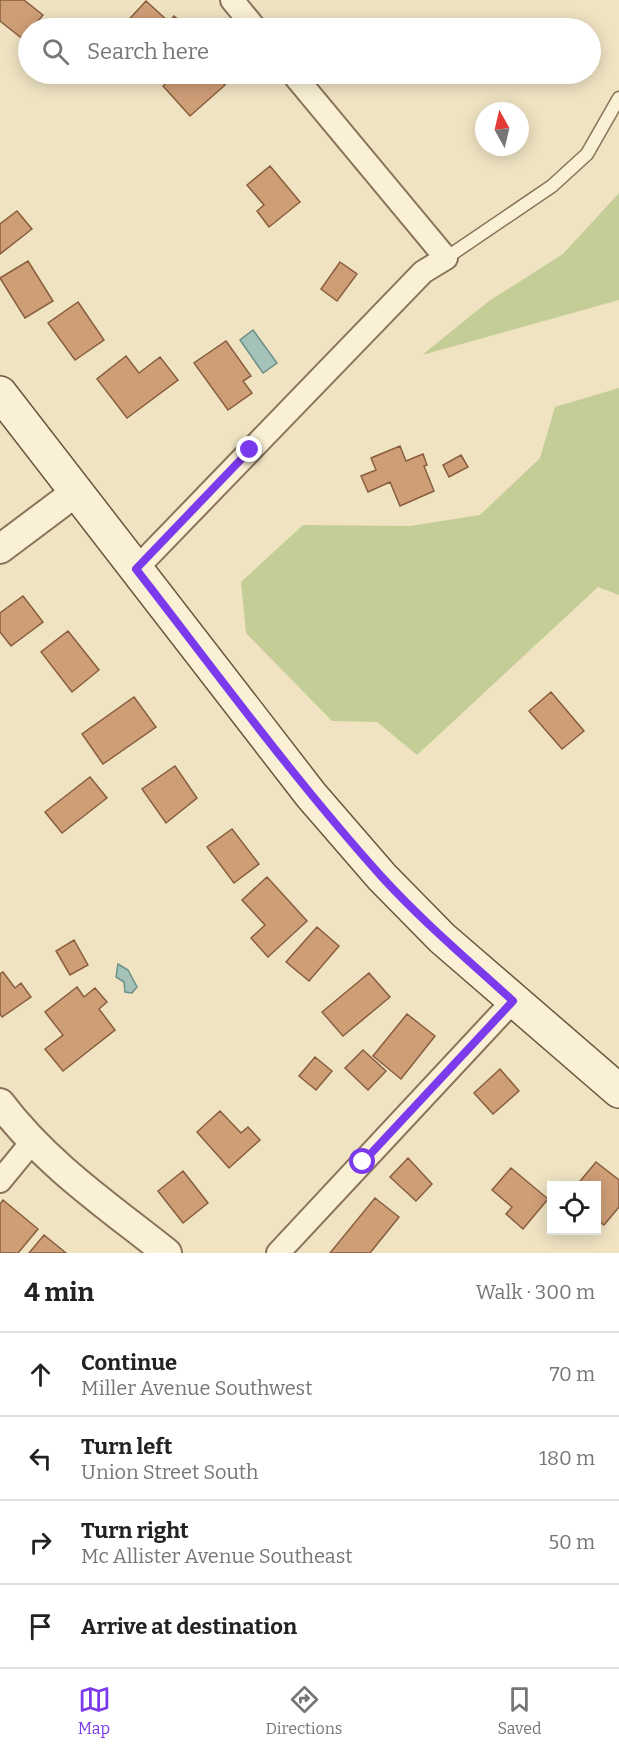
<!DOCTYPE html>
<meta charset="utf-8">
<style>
body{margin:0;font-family:Bitter,serif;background:#f6f6f6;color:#222}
.controls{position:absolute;right:18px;bottom:18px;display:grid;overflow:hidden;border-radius:0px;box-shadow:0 3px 15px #0003}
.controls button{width:54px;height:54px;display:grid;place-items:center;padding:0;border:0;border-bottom:2px solid #e0e0e0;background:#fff;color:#222;font:30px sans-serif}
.compass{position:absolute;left:475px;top:102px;width:54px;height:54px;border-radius:50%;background:#fff;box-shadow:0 3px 15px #0003;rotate:352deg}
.stop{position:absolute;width:18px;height:18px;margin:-14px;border:4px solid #7c3aed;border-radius:50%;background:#fff}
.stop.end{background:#7c3aed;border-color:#fff;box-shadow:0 2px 6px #0008}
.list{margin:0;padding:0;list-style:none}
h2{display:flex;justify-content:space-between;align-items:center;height:78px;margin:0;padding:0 24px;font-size:26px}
h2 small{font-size:20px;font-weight:400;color:#767676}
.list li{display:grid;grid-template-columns:39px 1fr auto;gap:18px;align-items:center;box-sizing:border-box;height:84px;padding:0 24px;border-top:2px solid #e0e0e0}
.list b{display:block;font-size:22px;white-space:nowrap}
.list p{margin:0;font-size:20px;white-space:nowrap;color:#767676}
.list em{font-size:20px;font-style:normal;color:#767676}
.icon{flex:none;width:33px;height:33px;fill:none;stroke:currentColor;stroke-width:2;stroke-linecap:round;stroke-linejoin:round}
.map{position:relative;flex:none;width:619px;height:1253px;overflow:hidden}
.search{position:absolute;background:#fff;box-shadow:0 3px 15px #0003;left:18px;right:18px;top:18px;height:66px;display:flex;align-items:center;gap:15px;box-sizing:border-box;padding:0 21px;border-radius:33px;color:#767676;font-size:22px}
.sheet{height:414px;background:#fff}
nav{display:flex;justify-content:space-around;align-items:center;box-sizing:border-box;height:84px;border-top:2px solid #e0e0e0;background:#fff;font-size:16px;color:#767676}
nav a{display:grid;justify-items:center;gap:3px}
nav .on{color:#7c3aed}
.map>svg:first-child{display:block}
.green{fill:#c5cd96}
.water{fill:#a5c2ba;stroke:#6b9088;stroke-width:1.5}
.building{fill:#ce9e77;stroke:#895e3e;stroke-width:1.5}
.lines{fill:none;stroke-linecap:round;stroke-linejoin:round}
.service-casing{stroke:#897459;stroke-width:15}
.minor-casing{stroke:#897459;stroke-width:26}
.tertiary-casing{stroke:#897459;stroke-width:32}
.secondary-casing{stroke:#6b553c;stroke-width:36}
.service{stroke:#faf0d6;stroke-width:12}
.minor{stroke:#faf0d6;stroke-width:22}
.tertiary{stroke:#faf0d6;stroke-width:28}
.secondary{stroke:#faf0d6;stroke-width:33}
.route{stroke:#7c3aed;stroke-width:8}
</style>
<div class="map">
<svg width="619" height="1253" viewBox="0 0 619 1253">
<rect width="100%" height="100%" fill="#efe3c2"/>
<path class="green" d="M619,193V300L422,355L489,301L563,254Z
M619,388V595L598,587L417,755L377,722L332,721L246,633L241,582L303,525L410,526L480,515L540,458L555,407Z"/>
<path class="water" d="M253,330L277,363L263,373L240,340Z
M118,964L128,970L137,987L132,993L125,992L124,982L116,977Z"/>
<path class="building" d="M0,0H24L43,15L32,28H28L24,40L0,21Z
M146,1L169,22L174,16L188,28H124L122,27Z
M177,74H215L225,85L190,116L163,86Z
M270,166L300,202L269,227L257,211L264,205L247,185Z
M17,211L32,229L0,254V224Z
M28,261L53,301L25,318L0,278Z
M340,262L357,274L337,301L321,289Z
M78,302L104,340L75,360L48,323Z
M226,341L251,376L243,381L252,393L228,410L194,363Z
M126,356L139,373L160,357L178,380L127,418L97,379Z
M400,446L406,461L423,454L427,465L424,466L434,491L400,506L390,482L368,492L361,476L376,470L371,458Z
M461,455L468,467L449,477L443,465Z
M23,596L43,622L11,646L0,632V613Z
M68,631L99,670L72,692L41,652Z
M551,692L584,731L562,749L529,711Z
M134,697L156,727L103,764L82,734Z
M175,766L197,798L166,823L142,789Z
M90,777L107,798L62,833L45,812Z
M232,829L259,864L234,883L207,847Z
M267,877L307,921L268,957L251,938L265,925L242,900Z
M317,927L339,946L309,981L286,962Z
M74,940L88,965L70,975L56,951Z
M3,972L15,988L21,983L31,997L2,1017L0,1014V974Z
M369,973L390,997L343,1036L322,1012Z
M77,987L84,997L95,988L107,1002L99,1009L115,1030L63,1071L45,1049L63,1035L45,1012Z
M407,1014L435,1036L401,1079L373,1056Z
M363,1050L386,1071L368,1090L345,1068Z
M315,1057L332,1071L316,1090L299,1076Z
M500,1069L519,1091L493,1114L474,1093Z
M220,1111L241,1133L248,1127L260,1140L229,1168L197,1132Z
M408,1158L432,1184L416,1201L390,1177Z
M596,1162L619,1180V1207L604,1225L596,1219V1186H576Z
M511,1168L548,1199L523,1229L506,1214L512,1207L492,1190Z
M183,1171L208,1203L183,1223L158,1191Z
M375,1198L399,1217L370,1253H330Z
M3,1200L38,1229L18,1253H0V1204Z
M44,1235L66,1253H29Z"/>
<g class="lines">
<defs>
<path id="service" d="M446,258L552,186L587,154L619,98"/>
<path id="minor" d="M232,0L255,28
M136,569L423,272L446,258L293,74
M0,1181L32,1142
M278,1253L513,1001"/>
<path id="tertiary" d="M0,549L76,492
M0,1103C46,1164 108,1206 167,1253"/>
<path id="secondary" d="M0,393L311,795L382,877L442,938L619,1091"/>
</defs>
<use href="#service" class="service-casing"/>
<use href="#minor" class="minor-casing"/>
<use href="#tertiary" class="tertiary-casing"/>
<use href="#secondary" class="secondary-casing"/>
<use href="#service" class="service"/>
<use href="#minor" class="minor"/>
<use href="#tertiary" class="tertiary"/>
<use href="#secondary" class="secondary"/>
</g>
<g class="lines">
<path class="route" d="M250,450L136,569C216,672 293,778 381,876C422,921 468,960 513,1001L363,1162"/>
</g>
</svg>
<div class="controls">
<button><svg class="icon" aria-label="locate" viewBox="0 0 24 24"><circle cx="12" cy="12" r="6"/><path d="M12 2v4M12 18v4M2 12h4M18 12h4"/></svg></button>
</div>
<svg class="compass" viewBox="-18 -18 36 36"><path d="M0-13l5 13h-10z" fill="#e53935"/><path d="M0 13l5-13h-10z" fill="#767676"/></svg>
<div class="stop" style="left:363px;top:1162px"></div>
<div class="stop end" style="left:250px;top:450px"></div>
<div class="search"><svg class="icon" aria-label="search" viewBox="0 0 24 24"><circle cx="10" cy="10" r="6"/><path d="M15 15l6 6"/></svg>Search here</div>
</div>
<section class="sheet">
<h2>4 min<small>Walk · 300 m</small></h2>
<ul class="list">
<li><svg class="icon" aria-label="ahead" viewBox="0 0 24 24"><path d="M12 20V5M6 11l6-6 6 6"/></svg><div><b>Continue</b><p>Miller Avenue Southwest</p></div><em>70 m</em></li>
<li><svg class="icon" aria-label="left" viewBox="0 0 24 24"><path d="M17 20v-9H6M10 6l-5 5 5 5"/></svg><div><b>Turn left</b><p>Union Street South</p></div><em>180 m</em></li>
<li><svg class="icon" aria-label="right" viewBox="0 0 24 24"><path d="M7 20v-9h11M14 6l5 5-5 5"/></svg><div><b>Turn right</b><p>Mc Allister Avenue Southeast</p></div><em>50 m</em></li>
<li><svg class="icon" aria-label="arrive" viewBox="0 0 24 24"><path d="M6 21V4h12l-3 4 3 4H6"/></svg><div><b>Arrive at destination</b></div></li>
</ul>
</section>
<nav>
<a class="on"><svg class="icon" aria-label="map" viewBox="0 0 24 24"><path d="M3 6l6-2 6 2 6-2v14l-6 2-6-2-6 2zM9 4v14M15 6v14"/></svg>Map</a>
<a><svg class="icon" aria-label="directions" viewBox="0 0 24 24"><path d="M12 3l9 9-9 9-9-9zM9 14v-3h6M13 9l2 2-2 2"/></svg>Directions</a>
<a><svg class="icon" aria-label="saved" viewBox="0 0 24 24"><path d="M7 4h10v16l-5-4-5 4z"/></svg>Saved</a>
</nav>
